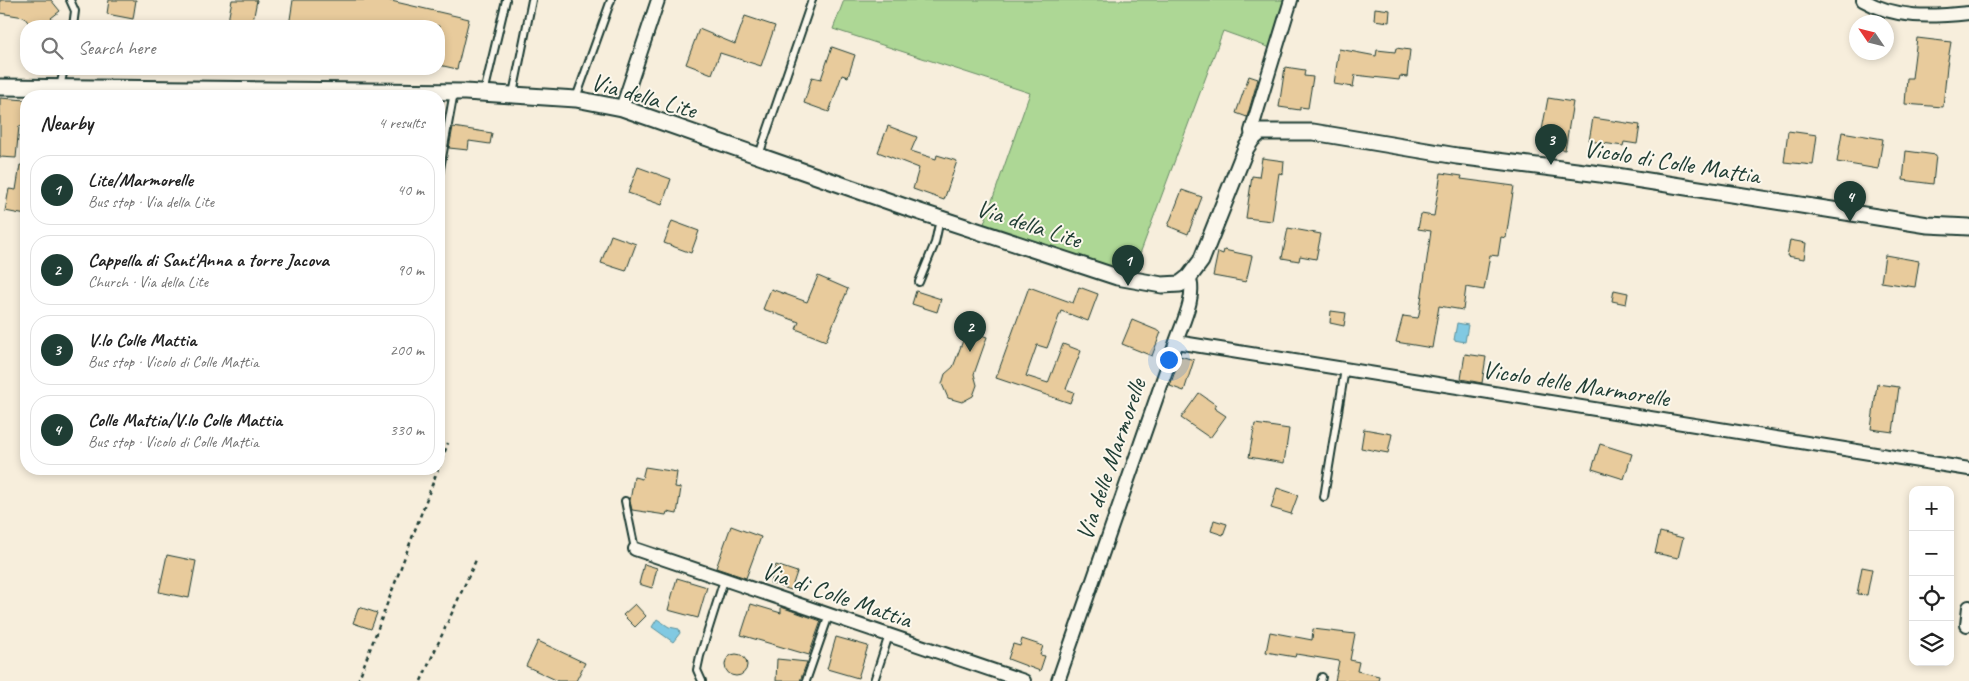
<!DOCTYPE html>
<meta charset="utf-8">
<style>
body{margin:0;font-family:Caveat,sans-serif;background:#f2f2f2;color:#222}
.controls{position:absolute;right:15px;bottom:15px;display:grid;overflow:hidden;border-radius:10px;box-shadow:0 2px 8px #0003}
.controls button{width:45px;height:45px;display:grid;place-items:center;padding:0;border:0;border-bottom:1px solid #e0e0e0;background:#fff;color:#222;font:25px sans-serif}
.compass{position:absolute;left:1849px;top:15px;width:45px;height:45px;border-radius:50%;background:#fff;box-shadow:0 2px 8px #0003;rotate:305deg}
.you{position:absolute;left:1168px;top:359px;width:18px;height:18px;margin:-12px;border:4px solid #fff;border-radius:50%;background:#1a73e8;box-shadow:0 0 0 8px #1a73e833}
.badge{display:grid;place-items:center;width:32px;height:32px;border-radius:50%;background:#1f3d34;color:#fff;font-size:16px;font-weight:700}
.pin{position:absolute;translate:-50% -41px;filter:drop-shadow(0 1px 2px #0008)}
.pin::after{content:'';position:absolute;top:26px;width:18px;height:15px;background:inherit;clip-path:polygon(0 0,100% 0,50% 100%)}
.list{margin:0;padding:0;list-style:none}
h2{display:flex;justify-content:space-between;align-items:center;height:65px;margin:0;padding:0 20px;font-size:21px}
h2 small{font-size:16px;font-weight:400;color:#767676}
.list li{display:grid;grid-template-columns:32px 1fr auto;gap:15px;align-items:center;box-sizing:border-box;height:70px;margin:0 10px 10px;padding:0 10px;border:1px solid #e0e0e0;border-radius:20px}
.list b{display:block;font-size:19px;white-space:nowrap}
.list p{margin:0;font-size:16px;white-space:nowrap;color:#767676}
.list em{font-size:16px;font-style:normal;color:#767676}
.icon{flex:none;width:28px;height:28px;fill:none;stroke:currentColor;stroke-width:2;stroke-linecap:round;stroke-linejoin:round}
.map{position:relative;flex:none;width:1969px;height:681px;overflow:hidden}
.search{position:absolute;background:#fff;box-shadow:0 2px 8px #0003;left:20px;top:20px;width:425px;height:55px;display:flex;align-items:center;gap:12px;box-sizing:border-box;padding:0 18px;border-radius:20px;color:#767676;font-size:19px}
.panel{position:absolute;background:#fff;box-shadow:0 2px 8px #0003;left:20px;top:90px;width:425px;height:385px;border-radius:20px}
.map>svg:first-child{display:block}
.green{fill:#add795;stroke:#668a64}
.water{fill:#81c9e2;stroke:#5a919c}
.building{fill:#e8cb9c;stroke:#1f3d34}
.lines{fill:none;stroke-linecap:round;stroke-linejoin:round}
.service-casing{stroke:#1f3d34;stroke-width:10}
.minor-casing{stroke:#1f3d34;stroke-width:16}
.tertiary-casing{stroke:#1f3d34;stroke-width:19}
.path{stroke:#1f3d34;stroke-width:2.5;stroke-dasharray:4 4;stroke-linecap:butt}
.service{stroke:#fbf7ec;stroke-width:6}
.minor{stroke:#fbf7ec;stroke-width:12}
.tertiary{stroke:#fbf7ec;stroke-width:15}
.labels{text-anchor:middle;stroke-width:4;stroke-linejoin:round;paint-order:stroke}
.street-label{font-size:25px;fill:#1f3d34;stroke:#fbf7ec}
</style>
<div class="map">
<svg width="1969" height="681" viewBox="0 0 1969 681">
<rect width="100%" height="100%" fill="#f7eedc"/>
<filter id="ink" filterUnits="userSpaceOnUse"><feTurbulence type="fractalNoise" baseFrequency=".02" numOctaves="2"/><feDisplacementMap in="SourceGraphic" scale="10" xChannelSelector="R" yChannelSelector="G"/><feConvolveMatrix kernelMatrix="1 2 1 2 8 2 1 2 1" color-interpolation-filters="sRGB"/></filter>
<g filter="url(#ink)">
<path class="green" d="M844,0H1291L1276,50L1223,31L1128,286L981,232L1030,93L833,29Z"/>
<path class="water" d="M1457,323L1468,325L1465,342L1454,340Z
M657,619L669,627L679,629L680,633L673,642L652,627Z"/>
<path class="building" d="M0,0H51L60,11L51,18L57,26H31L24,17L0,13Z
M109,0H136L133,19L107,14Z
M232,0H257L252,26H227Z
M293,0H387L469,19L457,69L439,65V26H289Z
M1375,8L1390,10L1389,22L1374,20Z
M745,16L775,26L761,66L720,53L712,74L686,64L699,29L735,44Z
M1917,38L1951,42L1947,66L1943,107L1905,104L1907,78H1912Z
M832,47L855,55L848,77L842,75L829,112L804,103L812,77L821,79Z
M1396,48L1410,50L1407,77L1400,76L1399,80L1355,75L1353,87L1334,84L1339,49L1376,56L1377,50L1395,52Z
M1285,67L1305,70L1304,76L1313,77L1308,108L1300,107V110L1279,107Z
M1249,76L1258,79L1247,117L1236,113Z
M0,98L26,100V127L19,126L16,158L0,157Z
M1548,98L1573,102L1565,150L1539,146Z
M1593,118L1640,125L1637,144L1624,142L1623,146L1589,141Z
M888,126L917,137L911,151L936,159L937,155L957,161L944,200L913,189L919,168L878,152Z
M453,127L492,133L490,144L469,141L468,150L449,148Z
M1788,131L1817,135L1813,165L1784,162Z
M1842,132L1883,139L1878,169L1837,162Z
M1906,151L1936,155L1933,184L1903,180Z
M1262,158L1284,161L1283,174L1279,173L1272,221L1246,218L1252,176L1259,177Z
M20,165L26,166V215L5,211L9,189L16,190Z
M638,167L671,179L662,205L628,193Z
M1441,173L1462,176L1461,179L1514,186L1506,238L1501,237L1498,256L1490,255L1484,290L1466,287L1463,310L1439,306L1432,348L1396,342L1403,316L1418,318L1419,315L1431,231L1418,229L1421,214L1434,216Z
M1182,190L1202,197L1188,234L1168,226Z
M672,221L699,231L691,253L664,243Z
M1288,228L1321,234L1316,259L1300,256L1299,261L1282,258Z
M611,235L636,244L626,271L601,263Z
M1790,240L1806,243L1804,259L1787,256Z
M1224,250L1252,256L1246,282L1213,276L1218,252L1223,254Z
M1885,255L1919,261L1915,287L1881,282Z
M818,276L848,289L826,341L796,329L799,322L763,309L771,289L807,302Z
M1029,287L1073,303L1079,287L1098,294L1088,321L1061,311L1047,348L1037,345L1026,376L1048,383L1063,344L1081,351L1066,389L1074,392L1070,403L996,378Z
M1614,290L1628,293L1626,304L1612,301Z
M916,291L941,299L937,312L912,304Z
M1331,311L1346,313L1344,326L1330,323Z
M1132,320L1161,332L1152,356L1122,344Z
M967,330L987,337L974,374L977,385L973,396L962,402L948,398L942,384L945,374L953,367Z
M1465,354L1486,357L1482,383L1461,379Z
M1180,356L1194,360L1184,391L1170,386Z
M1877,384L1899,387L1893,432L1871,429Z
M1199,393L1216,405L1214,408L1226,416L1210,438L1181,418Z
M1255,424L1289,429L1284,463L1249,457Z
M1364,429L1392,434L1388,453L1361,448Z
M1600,444L1632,454L1624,479L1592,469Z
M645,467L677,472L675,487L681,488L677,514L667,512L666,515L632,510L630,501L634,477L642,479Z
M1277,488L1298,495L1291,514L1271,508Z
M1214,520L1227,524L1223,535L1211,531Z
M731,526L761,537L746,578L716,568Z
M1660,532L1683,538L1678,558L1655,553Z
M167,555L196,561L189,598L159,592Z
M644,564L657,568L652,588L639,584Z
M776,565L797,572L791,590L770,583Z
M1862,567L1872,569L1867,595L1857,594Z
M677,578L707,587L698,618L668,610Z
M635,604L646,616L635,627L623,615Z
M751,604L781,613V607L821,621L809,655L741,635Z
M359,607L377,613L371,629L353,623Z
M1313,629L1355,634L1350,660L1359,662L1357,671L1379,676L1378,681H1335L1339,661L1296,654L1295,657L1266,652L1270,632L1312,640Z
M836,637L868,646L858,678L827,669Z
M1022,639L1043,646L1040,655L1045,656L1040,671L1008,659L1013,644L1020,646Z
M538,641L585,663L576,681H558L526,666Z
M725 665a11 11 0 1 1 22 0a11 11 0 1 1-22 0Z
M777,659L807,662L800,681H776Z"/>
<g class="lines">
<defs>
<path id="service" d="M70,0L75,11L73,26
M60,87L64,69
M484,93L506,0
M513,94L532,0
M576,98L611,0
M759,155L812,0
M439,174L454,92
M919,282L935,243L940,219
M1324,497L1345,369
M625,501L635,549
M702,681L697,670L700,656L724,580
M806,681L829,615
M874,681L889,635
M1321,681L1322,677"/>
<path id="minor" d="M1863,0C1896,19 1931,17 1969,13
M622,108L658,0
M1252,139L1251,131L1291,0
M1176,342L1969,469
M635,549L1024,681
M1967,625L1969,607
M1058,681L1176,342C1182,324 1197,295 1189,277"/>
<path id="tertiary" d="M0,87L465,92L576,99L622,108L911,209L1117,277L1162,285L1180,284L1189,277L1201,261L1246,148L1252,139L1260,132H1313L1457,156L1616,176L1928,225L1969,227"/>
</defs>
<use href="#service" class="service-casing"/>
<use href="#minor" class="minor-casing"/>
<use href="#tertiary" class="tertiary-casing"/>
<path class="path" d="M439,467L448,443
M358,681L438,469
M421,681L476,560"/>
<use href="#service" class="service"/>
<use href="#minor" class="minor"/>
<use href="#tertiary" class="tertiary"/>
</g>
</g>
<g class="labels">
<g class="street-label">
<text transform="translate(644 95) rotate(16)" y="9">Via della Lite</text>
<text transform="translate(1672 161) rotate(9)" y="9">Vicolo di Colle Mattia</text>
<text transform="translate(1029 223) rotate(18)" y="9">Via della Lite</text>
<text transform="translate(1576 383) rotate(9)" y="9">Vicolo delle Marmorelle</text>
<text transform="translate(1110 459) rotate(-71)" y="9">Via delle Marmorelle</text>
<text transform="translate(837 594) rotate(19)" y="9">Via di Colle Mattia</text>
</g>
</g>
</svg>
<div class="controls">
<button>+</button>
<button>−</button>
<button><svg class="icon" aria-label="locate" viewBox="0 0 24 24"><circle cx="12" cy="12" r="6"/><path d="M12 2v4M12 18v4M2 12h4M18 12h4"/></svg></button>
<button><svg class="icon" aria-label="layers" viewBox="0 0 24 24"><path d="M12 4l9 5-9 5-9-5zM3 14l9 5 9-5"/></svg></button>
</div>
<svg class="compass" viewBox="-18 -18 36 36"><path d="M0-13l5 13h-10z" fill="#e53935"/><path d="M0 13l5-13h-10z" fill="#767676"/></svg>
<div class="you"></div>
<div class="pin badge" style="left:1128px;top:286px">1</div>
<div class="pin badge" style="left:970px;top:352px">2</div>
<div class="pin badge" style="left:1551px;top:165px">3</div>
<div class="pin badge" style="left:1850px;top:222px">4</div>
<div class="search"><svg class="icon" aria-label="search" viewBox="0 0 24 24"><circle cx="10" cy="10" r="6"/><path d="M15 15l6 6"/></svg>Search here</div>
<section class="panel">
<h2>Nearby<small>4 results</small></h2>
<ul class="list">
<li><span class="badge">1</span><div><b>Lite/Marmorelle</b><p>Bus stop · Via della Lite</p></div><em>40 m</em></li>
<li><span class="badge">2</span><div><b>Cappella di Sant'Anna a torre Jacova</b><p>Church · Via della Lite</p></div><em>90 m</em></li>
<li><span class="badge">3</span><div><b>V.lo Colle Mattia</b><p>Bus stop · Vicolo di Colle Mattia</p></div><em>200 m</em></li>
<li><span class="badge">4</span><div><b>Colle Mattia/V.lo Colle Mattia</b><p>Bus stop · Vicolo di Colle Mattia</p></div><em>330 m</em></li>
</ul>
</section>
</div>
